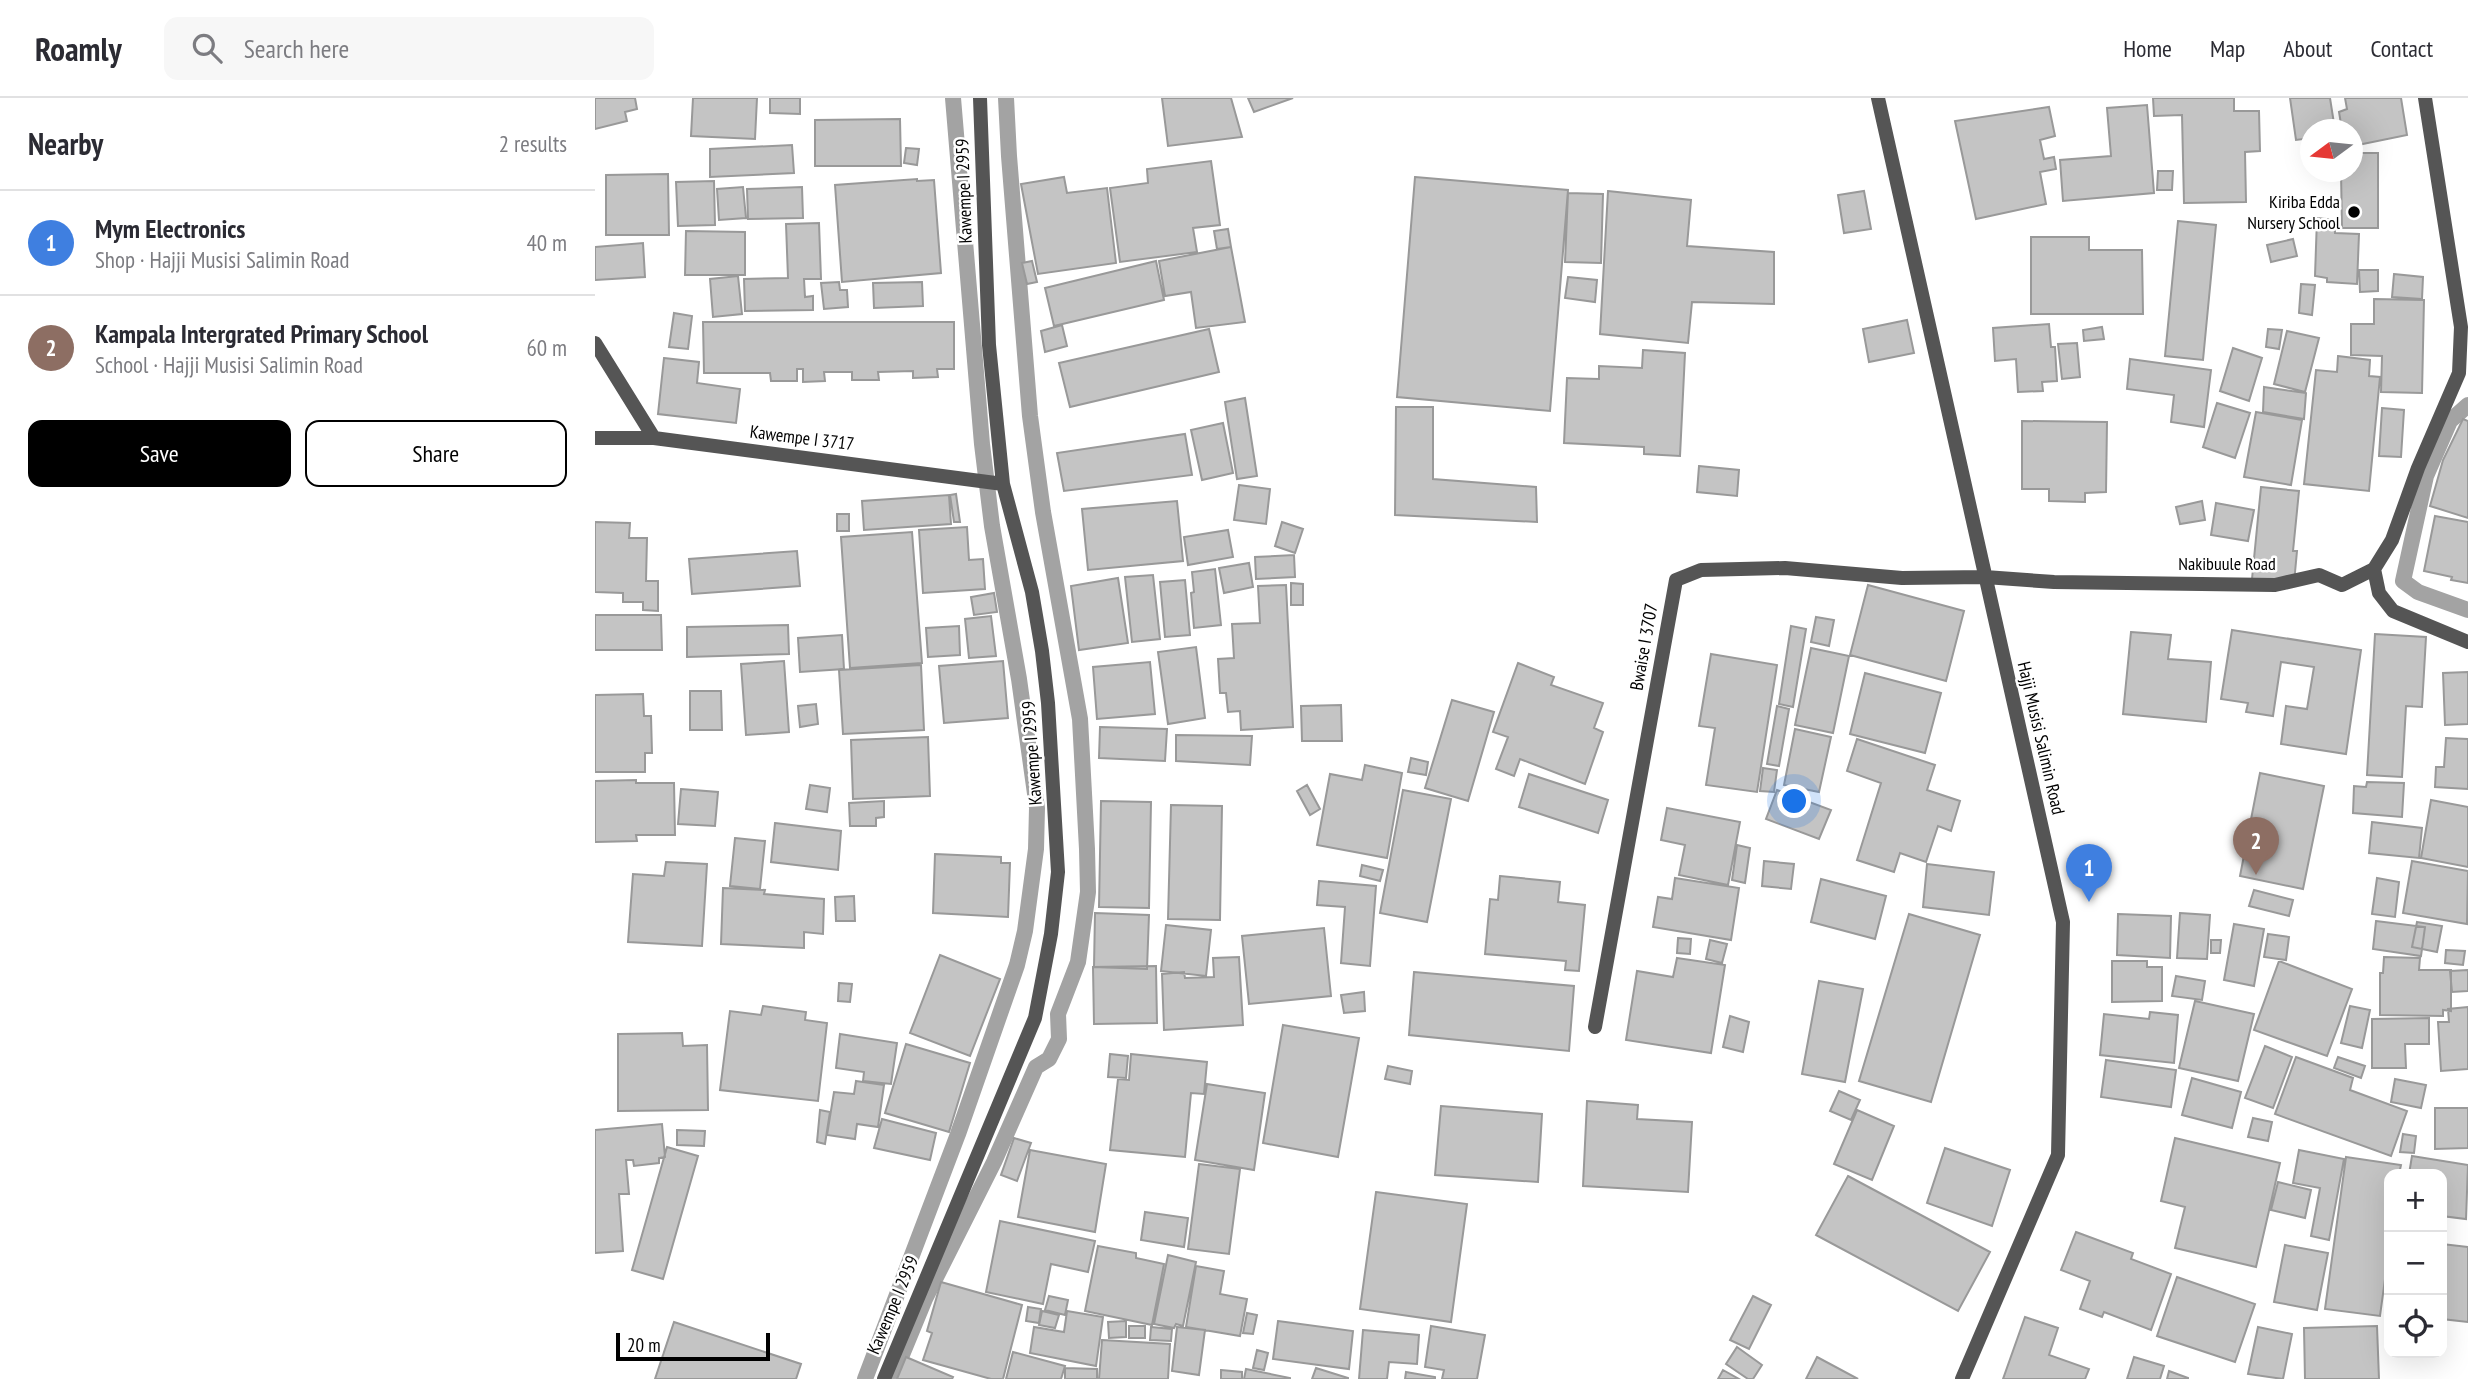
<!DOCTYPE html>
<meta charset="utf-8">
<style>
body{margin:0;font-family:"PT Sans Narrow",sans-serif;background:#f7f7f7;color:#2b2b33}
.controls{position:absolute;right:21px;bottom:21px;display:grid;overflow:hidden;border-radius:14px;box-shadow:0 7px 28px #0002}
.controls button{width:63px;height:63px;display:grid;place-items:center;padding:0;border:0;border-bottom:2px solid #e1e1e2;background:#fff;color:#2b2b33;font:35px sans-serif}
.compass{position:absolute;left:1705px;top:21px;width:63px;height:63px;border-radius:50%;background:#fff;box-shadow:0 7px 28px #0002;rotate:255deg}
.scale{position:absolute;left:21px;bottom:18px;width:154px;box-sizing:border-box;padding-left:7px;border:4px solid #000;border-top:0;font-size:19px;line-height:24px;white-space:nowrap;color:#000;-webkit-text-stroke:5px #fff;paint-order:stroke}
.you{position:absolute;left:1200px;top:704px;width:24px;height:24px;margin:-18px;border:5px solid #fff;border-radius:50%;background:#1a73e8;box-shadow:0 0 0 10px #1a73e833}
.badge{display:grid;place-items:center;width:46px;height:46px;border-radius:50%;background:#000;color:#fff;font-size:23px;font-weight:700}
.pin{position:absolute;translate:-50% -58px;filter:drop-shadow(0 2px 4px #0008)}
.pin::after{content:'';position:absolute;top:37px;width:24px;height:21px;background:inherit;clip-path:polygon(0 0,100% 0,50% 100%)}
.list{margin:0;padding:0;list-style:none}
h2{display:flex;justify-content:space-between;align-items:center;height:91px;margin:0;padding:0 28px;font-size:30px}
h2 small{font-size:23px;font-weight:400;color:#7c7c81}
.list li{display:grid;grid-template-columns:46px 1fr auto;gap:21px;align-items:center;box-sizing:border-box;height:105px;padding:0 28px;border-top:2px solid #e1e1e2}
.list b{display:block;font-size:26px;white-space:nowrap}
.list p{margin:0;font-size:23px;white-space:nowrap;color:#7c7c81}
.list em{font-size:23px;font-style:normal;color:#7c7c81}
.actions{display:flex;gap:14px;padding:21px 28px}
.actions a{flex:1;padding:16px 0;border:2px solid #000;border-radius:14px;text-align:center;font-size:24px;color:#000}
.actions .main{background:#000;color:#fff}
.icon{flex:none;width:38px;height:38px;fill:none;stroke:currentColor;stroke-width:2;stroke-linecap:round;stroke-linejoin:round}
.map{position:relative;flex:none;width:1873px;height:1281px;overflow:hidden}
header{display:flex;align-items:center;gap:42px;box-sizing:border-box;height:98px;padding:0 35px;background:#fff;border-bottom:2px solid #e1e1e2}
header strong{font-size:33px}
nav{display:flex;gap:38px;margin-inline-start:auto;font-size:24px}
.search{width:490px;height:63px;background:#f7f7f7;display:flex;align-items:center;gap:18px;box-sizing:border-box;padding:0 24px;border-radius:14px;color:#7c7c81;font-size:26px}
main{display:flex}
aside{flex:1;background:#fff}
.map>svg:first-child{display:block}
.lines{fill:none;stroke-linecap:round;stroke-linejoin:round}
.stream{stroke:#a3a3a3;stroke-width:16}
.building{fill:#c4c4c4;stroke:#999;stroke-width:2}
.minor{stroke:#555;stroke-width:14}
.poi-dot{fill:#000;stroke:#fff;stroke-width:2.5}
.labels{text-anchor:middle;stroke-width:5;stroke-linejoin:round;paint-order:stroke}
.street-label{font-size:18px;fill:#000;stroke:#fff}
.poi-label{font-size:18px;fill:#000;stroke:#fff;text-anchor:end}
</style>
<header>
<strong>Roamly</strong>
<div class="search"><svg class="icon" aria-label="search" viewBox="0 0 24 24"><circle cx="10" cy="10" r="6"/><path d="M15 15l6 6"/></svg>Search here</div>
<nav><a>Home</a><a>Map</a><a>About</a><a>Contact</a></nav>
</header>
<main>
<aside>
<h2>Nearby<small>2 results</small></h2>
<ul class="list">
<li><span class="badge" style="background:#3f7fe0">1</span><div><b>Mym Electronics</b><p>Shop · Hajji Musisi Salimin Road</p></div><em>40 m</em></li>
<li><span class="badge" style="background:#8d6e63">2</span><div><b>Kampala Intergrated Primary School</b><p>School · Hajji Musisi Salimin Road</p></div><em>60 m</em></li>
</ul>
<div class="actions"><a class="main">Save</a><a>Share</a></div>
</aside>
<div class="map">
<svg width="1873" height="1281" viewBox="0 0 1873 1281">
<rect width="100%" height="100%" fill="#fff"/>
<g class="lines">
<path class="stream" d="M1873,307L1855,323L1831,378L1808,483L1823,494L1873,512
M270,1281L363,1036L422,867L430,833L441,751L442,710L424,581L397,428L387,346L358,0
M297,1281L330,1201L399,1064L441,969L454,961L464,941L463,916L483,864L493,794L492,751L485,621L448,414L435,318L414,58L411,0"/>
</g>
<path class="building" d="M0,0H40L42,11L30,14L32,23L0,31Z
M98,0H162L160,41L96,38Z
M175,0H205V16L175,15Z
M567,0H636L647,39L573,48Z
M653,0H698L659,14Z
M1558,0H1639V13H1664L1665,53L1650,54L1651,104L1589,105L1587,17L1559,18Z
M1695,0H1735L1740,32H1716V40L1701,42Z
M1750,0H1806L1812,37L1758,48V32H1747L1744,14L1752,11Z
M1552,7L1559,95L1468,103L1465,62L1516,58L1512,10Z
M1454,9L1460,38L1445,42L1449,61L1459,59L1461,71L1445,74L1451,106L1381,121L1360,23Z
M305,21L306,68H220V22Z
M197,47L199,75L115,79V51Z
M311,50L324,51L322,67L309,65Z
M1758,55H1783V130H1747L1746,74H1758Z
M616,63L625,127L598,130L602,154L525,164L515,90L553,85L552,71Z
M1563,73H1578L1577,92H1562Z
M73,76L74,137H11V77Z
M469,79L472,95L512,90L521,165L443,176L426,86Z
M820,79L973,92L955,313L802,299Z
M322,81V83L339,82L346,175L247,184L240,87Z
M119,83L120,127L83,128L81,84Z
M148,89L151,120L124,122L122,91Z
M207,89L208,120L153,121L152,91Z
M1013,93L1096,102L1092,148L1179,154V206L1097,204L1093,245L1005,236Z
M1269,93L1276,131L1249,135L1243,97Z
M973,95L1008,96L1006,165L970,164Z
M1722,120L1740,122V135L1764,136L1762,186L1732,184V180L1720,178Z
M1583,123L1621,127L1608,262L1570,258Z
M224,125L226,181H209L210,199L218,198V212L150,213L149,181L193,180L191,126Z
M633,131L636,149L622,151L619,133Z
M91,133L150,134V177H90Z
M1436,139H1494V152H1547L1548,216H1436Z
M1698,141L1702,158L1676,164L1672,147Z
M48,145L50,179L0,182V149Z
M636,149L650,224L601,230L596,194L570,198L564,163Z
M437,163L442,184L432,186L427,165Z
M561,163L569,202L459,228L450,190Z
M1764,172H1783V193L1765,194Z
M1799,176L1828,179L1827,201L1797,199Z
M143,178L147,216L118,219L115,181Z
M973,179L1002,182L1000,204L970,200Z
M244,184L245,192H252L253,209L229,211L226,185Z
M327,184L328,208L279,210L278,185Z
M1706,186L1720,187L1717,217L1704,215Z
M1779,201L1829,202L1827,295L1786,294L1787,258L1756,257V226H1779Z
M79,215L97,218L93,251L74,249Z
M1312,222L1319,255L1274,264L1268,231Z
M108,224H359V271H342L343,279L318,280V273L283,274L284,282H257V274H229L230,283L208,284V271H202V283H176L175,275H109Z
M1454,226L1456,249H1460L1462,283L1447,284L1448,293L1423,294L1421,261L1400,263L1398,230Z
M467,227L472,248L450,254L446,233Z
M1507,229L1509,241L1489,243L1488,232Z
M614,231L624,274L475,309L464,265Z
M1673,231L1687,232L1684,251L1671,249Z
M1692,233L1724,240L1710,294L1679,286Z
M1482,245L1485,279L1467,281L1463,246Z
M1638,250L1667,260L1654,303L1625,293Z
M1048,252L1090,255L1085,358L1049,356V349L969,345L972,280L1004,281V268L1047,270Z
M1743,258L1775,262L1774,278L1785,279L1774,393L1709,386L1721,272L1742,274Z
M69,260L104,264L102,285L145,291L141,325L63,316Z
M1535,261L1616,272L1609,329L1576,324L1579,297L1532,291Z
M1669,289L1711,295L1709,321L1668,314Z
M650,300L662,378L642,381L630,304Z
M1622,305L1655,315L1640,360L1608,349Z
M801,309H838V381L941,389L942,424L800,417Z
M1787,310L1809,312L1806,359L1784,358Z
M1661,314L1707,322L1696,387L1649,379Z
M1868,321L1873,323V420L1835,408L1848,362Z
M1427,323L1512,324L1511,394L1490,395V404L1454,403V391H1427Z
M628,325L638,375L607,382L596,332Z
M590,336L597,377L469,393L462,355Z
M1104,368L1144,372L1142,398L1102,394Z
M644,387L675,391L671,426L639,422Z
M1666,389L1704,393L1698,453H1702L1699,485L1657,481Z
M361,396L365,424H359L355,397Z
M354,397L356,426L269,432L267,403Z
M582,403L588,463L493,472L487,411Z
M1607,403L1610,422L1585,426L1581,409Z
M1621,405L1659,412L1653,443L1616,437Z
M242,416H254V433H242Z
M1840,418L1873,424V485L1856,482L1857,479L1829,473Z
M0,424L35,425L34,440H52L51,483H63V513L48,512V504H28V495L0,494Z
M687,424L708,431L700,455L680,448Z
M372,429L374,462L388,461L390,491L328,495L324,432Z
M633,432L638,459L593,467L589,439Z
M317,434L327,565L255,570L246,439Z
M202,453L205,488L97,496L94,461Z
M699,457L700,479L661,481L660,459Z
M654,465L658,489L629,495L624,470Z
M620,471L626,527L599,530L596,495L599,494L597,474Z
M558,477L565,541L537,544L530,479Z
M523,480L533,545L484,552L476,488Z
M590,482L595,537L570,539L565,484Z
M696,485L708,486V507H696Z
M691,487L698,629L646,632L645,613L633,614L631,595H625L623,561L639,560L637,526L665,525L663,488Z
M1273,487L1369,513L1351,583L1255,557Z
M399,495L402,514L379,517L376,499Z
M0,517H66L67,552H0Z
M396,518L401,558L374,560L370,521Z
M1221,519L1239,522L1234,548L1216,544Z
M193,527L194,556L92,559V529Z
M364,528L365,557L333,559L331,530Z
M1196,528L1211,531L1198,609L1184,606Z
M1637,532L1766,552L1751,656L1686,646L1691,608L1712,611L1719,569L1686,564L1678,618L1651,614L1653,605L1626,601Z
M1536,534L1576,537L1573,561L1616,564L1611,624L1528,616Z
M1780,536L1831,539L1827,609L1811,608L1807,679L1772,677Z
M247,537L249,571L205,574L203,540Z
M601,549L610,620L573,626L563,554Z
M1216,550L1254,558L1238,635L1200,627Z
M1116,556L1182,567L1162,694L1111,687L1120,630L1104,628Z
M189,563L194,634L151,637L146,566Z
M408,563L413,620L349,625L344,568Z
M555,564L560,616L502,621L498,569Z
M923,565L959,579L956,587L1008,605L999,630L1008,634L990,686L925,661L919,678L901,671L913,639L898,634Z
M326,567L329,632L248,636L244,572Z
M1873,574V626L1850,627L1848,575Z
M1270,575L1346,595L1330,655L1255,636Z
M95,593H126L127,632H95Z
M48,596L49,618H56L57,655H50V674H0V597Z
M857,602L899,614L873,703L830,690Z
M221,606L223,626L205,629L203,608Z
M746,607L747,643H707L706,608Z
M1182,608L1194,611L1184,668L1172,666Z
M505,629L572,631L570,663L504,660Z
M1200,631L1236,639L1224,694L1189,687Z
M581,637L657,638L655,667L581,663Z
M333,639L335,698L258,701L256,642Z
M1851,640L1873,641V691L1840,689L1841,669H1849Z
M1262,641L1340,667L1332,692L1365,703L1356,733L1343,728L1331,764L1305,755L1299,774L1262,762L1286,685L1252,673Z
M816,660L833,664L831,677L813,674Z
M770,667L807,675L792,760L722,747L735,676L767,682Z
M1168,670L1182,672L1179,694L1165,693Z
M1665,675L1729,688L1708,791L1645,778Z
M934,676L1013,702L1003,735L924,709Z
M41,682V685H79L80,737H41L42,743L0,744V683Z
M1772,684L1809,685L1807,719L1758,715L1759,688L1771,689Z
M215,687L235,690L232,714L211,711Z
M712,687L725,711L715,717L702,693Z
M86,691L123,694L120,728L83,726Z
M808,692L856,701L832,824L785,815Z
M1182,692L1236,712L1224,741L1171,721Z
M1836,702L1873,709V769L1826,760Z
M289,703V719L281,720V728H255L254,705Z
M506,703L556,704L554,810L504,809Z
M576,707L627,708L625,822L573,821Z
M1072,710L1145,724L1133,787L1084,777L1090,747L1066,742Z
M1777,724L1827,730L1824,760L1774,755Z
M180,725L246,733L243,772L176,764Z
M140,740L170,743L165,791L135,788Z
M1142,747L1155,750L1150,785L1137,782Z
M340,756L406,759V765H415L413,819L338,815Z
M1169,763L1199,766L1196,791L1167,788Z
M1817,763L1873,773L1872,826L1808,815Z
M71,764L112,766L107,848L33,844L38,776L69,778Z
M1332,766L1399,774L1394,817L1328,809Z
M767,767L788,772L785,783L765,778Z
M905,778L965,784L963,804L990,807L984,873L970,872L971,863L890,856L895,801L903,802Z
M1080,780L1144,790L1136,842L1058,829L1063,799L1077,801Z
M1782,780L1804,784L1800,819L1777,816Z
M1226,781L1291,798L1280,841L1216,824Z
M724,783L781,788L775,868L746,865L750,809L722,807Z
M128,790L170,792L169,796L229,801L228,836L209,834V850L126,846Z
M1659,792L1698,802L1694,818L1654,808Z
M259,798L260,823H241L240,799Z
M500,815L554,817L552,871L499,869Z
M1585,815L1615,817L1612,861L1582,860Z
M1314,816L1385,837L1336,1004L1264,983Z
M1523,816L1576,818L1575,860L1522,857Z
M1781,823L1830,829L1826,858L1778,851Z
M1822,824L1847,828L1842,854L1817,849Z
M1639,826L1669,831L1659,888L1629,882Z
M571,827L616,832L611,878L566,873Z
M729,830L736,898L654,906L647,838Z
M1673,836L1694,839L1691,862L1669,859Z
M1083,840L1096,841L1095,856L1082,855Z
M1115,842L1132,846L1127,865L1111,861Z
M1616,842H1626L1625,855H1616Z
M1851,852L1870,853L1868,867L1850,865Z
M345,857L405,881L375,958L315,935Z
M644,859L648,927L569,932L567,876L589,874L590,880L619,879L618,860Z
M1789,859L1825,860L1824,872H1856V913L1848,912V918L1785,917V875H1788Z
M1082,860L1130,867L1116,955L1031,942L1042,873L1078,879Z
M1517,863H1552V869H1567V903L1517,904Z
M1684,863L1757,891L1732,958L1659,932Z
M561,868L562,925L499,926L498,869Z
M1873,872V893L1857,894L1855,873Z
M819,874L979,888L974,953L814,937Z
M1581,878L1610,883L1607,902L1577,898Z
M1224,883L1268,891L1250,984L1207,976Z
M244,885L257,886L255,904L243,903Z
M769,894L770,913L749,915L746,897Z
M1600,903L1659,916L1643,983L1584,970Z
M168,908L211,914L210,922L232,925L223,1003L125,992L135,913L166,917Z
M1755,908L1775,912L1767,950L1746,945Z
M1873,909V971L1846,973L1843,924H1854L1853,911Z
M1555,914L1583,917L1579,965L1505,957L1509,916L1554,921Z
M1135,918L1154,924L1148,954L1128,949Z
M1834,920V946H1810L1811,970H1777V921Z
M688,927L764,940L743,1059L668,1045Z
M87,935L88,948L112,947L113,1012L23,1013V936Z
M245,936L302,945L296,986L268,983L269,974L241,970Z
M311,946L375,965L354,1034L290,1015Z
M1670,948L1697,959L1678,1010L1650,1000Z
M515,956L533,958L531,980L513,979Z
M536,956L612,964L609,996L596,995L590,1059L515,1052L523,981L534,982Z
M1701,959L1758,980L1755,992L1812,1013L1796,1058L1680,1016Z
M1743,959L1770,968L1766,980L1739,970Z
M1511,962L1581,972L1576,1009L1506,999Z
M793,968L817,973L815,986L790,981Z
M1597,980L1646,994L1637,1030L1587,1017Z
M1800,981L1831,987L1826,1010L1796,1004Z
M261,983L289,987L283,1029L262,1026L260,1041L232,1037L239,994L259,996Z
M612,986L670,995L659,1072L600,1062Z
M1244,993L1265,1002L1256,1022L1235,1013Z
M992,1003L1043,1007L1042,1021L1097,1024L1093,1094L988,1088Z
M846,1008L947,1016L943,1084L840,1077Z
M1840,1010H1873V1050L1840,1051Z
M225,1012L235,1014L230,1046L222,1044Z
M1262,1012L1299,1028L1277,1082L1239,1066Z
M1658,1020L1677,1024L1673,1043L1653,1039Z
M287,1021L341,1035L335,1062L279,1050Z
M67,1026L70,1059L64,1060V1065L39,1068L38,1062H31L34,1096H24L28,1153L0,1155V1032Z
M82,1032L110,1033L109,1048L82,1047Z
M1808,1036L1821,1038L1819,1055L1805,1054Z
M419,1040L436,1045L422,1083L406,1077Z
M1580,1040L1685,1065L1661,1169L1580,1150L1590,1109L1566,1103Z
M72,1049L103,1058L68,1181L37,1172Z
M1350,1050L1415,1072L1397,1128L1332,1105Z
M435,1052L511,1066L500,1134L423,1119Z
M1704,1052L1749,1061L1734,1142L1716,1138L1725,1090L1698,1085Z
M1817,1058L1873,1067L1871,1121L1847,1118V1076H1814Z
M1751,1059L1806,1067L1804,1076H1794V1152L1785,1218L1730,1211Z
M604,1066L645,1071L634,1156L593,1151Z
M1253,1078L1395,1154L1363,1213L1221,1137Z
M1683,1084L1716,1092L1710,1120L1676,1112Z
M781,1094L872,1106L856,1224L765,1211Z
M550,1114L593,1120L589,1149L546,1142Z
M405,1123L500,1143L493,1174L456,1166L448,1206L391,1194Z
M1481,1134L1538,1155L1536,1161L1576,1176L1556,1232L1509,1214L1507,1219L1485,1211L1495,1183L1466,1172Z
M1847,1146L1873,1149V1224L1847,1221Z
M1690,1147L1733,1155L1722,1212L1679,1204Z
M503,1148L541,1155V1160L569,1166L557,1227L490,1213Z
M573,1157L601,1164L588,1228L581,1226L579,1230L559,1226Z
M601,1168L629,1173L625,1196L652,1201L645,1238L591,1229Z
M1582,1179L1660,1206L1640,1264L1562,1238Z
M346,1184L427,1207L408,1281H396L328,1262L337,1235L332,1233Z
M454,1198L473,1202L470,1217L450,1212Z
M1158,1198L1176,1207L1154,1251L1135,1242Z
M433,1209L446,1211L444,1225L431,1223Z
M447,1213L464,1217L460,1230L444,1227Z
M472,1213L508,1219L501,1268L435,1255L439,1229L469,1234Z
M652,1215L662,1217L658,1236L648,1235Z
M1430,1219L1463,1230L1454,1257L1494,1271L1490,1281H1408Z
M531,1223V1239L514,1240L513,1224Z
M683,1223L758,1233L754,1271L678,1261Z
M79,1224L206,1266L201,1281H60Z
M534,1228H550V1240H534Z
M836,1228L890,1237L882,1281H847L849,1272L830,1269Z
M1782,1228L1784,1281H1710L1709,1230Z
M556,1229L577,1231L576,1243L555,1242Z
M582,1229L610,1232L604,1277L577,1273Z
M1663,1229L1697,1236L1688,1281L1653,1276Z
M768,1232L824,1237L822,1266L794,1264L792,1281H764Z
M507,1242L575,1246L573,1281H504Z
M1142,1249L1167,1267L1158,1281H1153L1131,1266Z
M662,1252L673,1255L669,1272L658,1270Z
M418,1254L470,1268L466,1281H411Z
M311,1259L358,1279L357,1281H302Z
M1222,1259L1263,1281H1211Z
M1539,1259L1569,1268L1565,1281H1532Z
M470,1270L502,1271V1281H470Z
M721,1270L753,1280V1281H717Z
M651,1271L695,1280V1281H649Z
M626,1272L647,1274V1281H626Z
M1128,1272L1144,1281H1123Z
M1574,1273L1593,1280V1281H1572Z
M811,1274L840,1279V1281H810Z"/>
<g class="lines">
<path class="minor" d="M1283,0L1468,824L1463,1057L1367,1281
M0,245L59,340
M0,340H59L408,386
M1779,471L1784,495L1798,513L1873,544
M1000,929L1081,482L1106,472L1190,470L1307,480L1390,479L1459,484L1680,487L1724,477L1747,487L1779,471L1797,442L1823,370L1864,275L1866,229L1830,0
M289,1281L440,920L456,836L463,774L453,605L447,553L437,494L408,386L394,247L385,0"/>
</g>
<circle class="poi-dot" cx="1759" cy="114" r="7"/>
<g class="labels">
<g class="street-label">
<text transform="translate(369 93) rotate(-92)" y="6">Kawempe I 2959</text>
<text transform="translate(207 340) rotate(7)" y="6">Kawempe I 3717</text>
<text x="1632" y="472">Nakibuule Road</text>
<text transform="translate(1049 549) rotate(-80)" y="6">Bwaise I 3707</text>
<text transform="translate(1446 640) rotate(77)" y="6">Hajji Musisi Salimin Road</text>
<text transform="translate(437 655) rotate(-94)" y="6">Kawempe I 2959</text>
<text transform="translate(298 1207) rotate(-67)" y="6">Kawempe I 2959</text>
</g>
<g class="poi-label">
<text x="1745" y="110">Kiriba Edda<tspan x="1745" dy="21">Nursery School</tspan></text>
</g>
</g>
</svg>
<div class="controls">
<button>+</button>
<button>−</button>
<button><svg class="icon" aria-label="locate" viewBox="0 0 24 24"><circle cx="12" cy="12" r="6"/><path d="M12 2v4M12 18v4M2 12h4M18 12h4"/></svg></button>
</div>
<svg class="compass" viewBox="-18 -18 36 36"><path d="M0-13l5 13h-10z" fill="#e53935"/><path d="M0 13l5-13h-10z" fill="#7c7c81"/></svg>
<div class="scale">20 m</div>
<div class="you"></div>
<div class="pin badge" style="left:1494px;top:804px;background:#3f7fe0">1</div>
<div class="pin badge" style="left:1661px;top:777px;background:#8d6e63">2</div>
</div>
</main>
